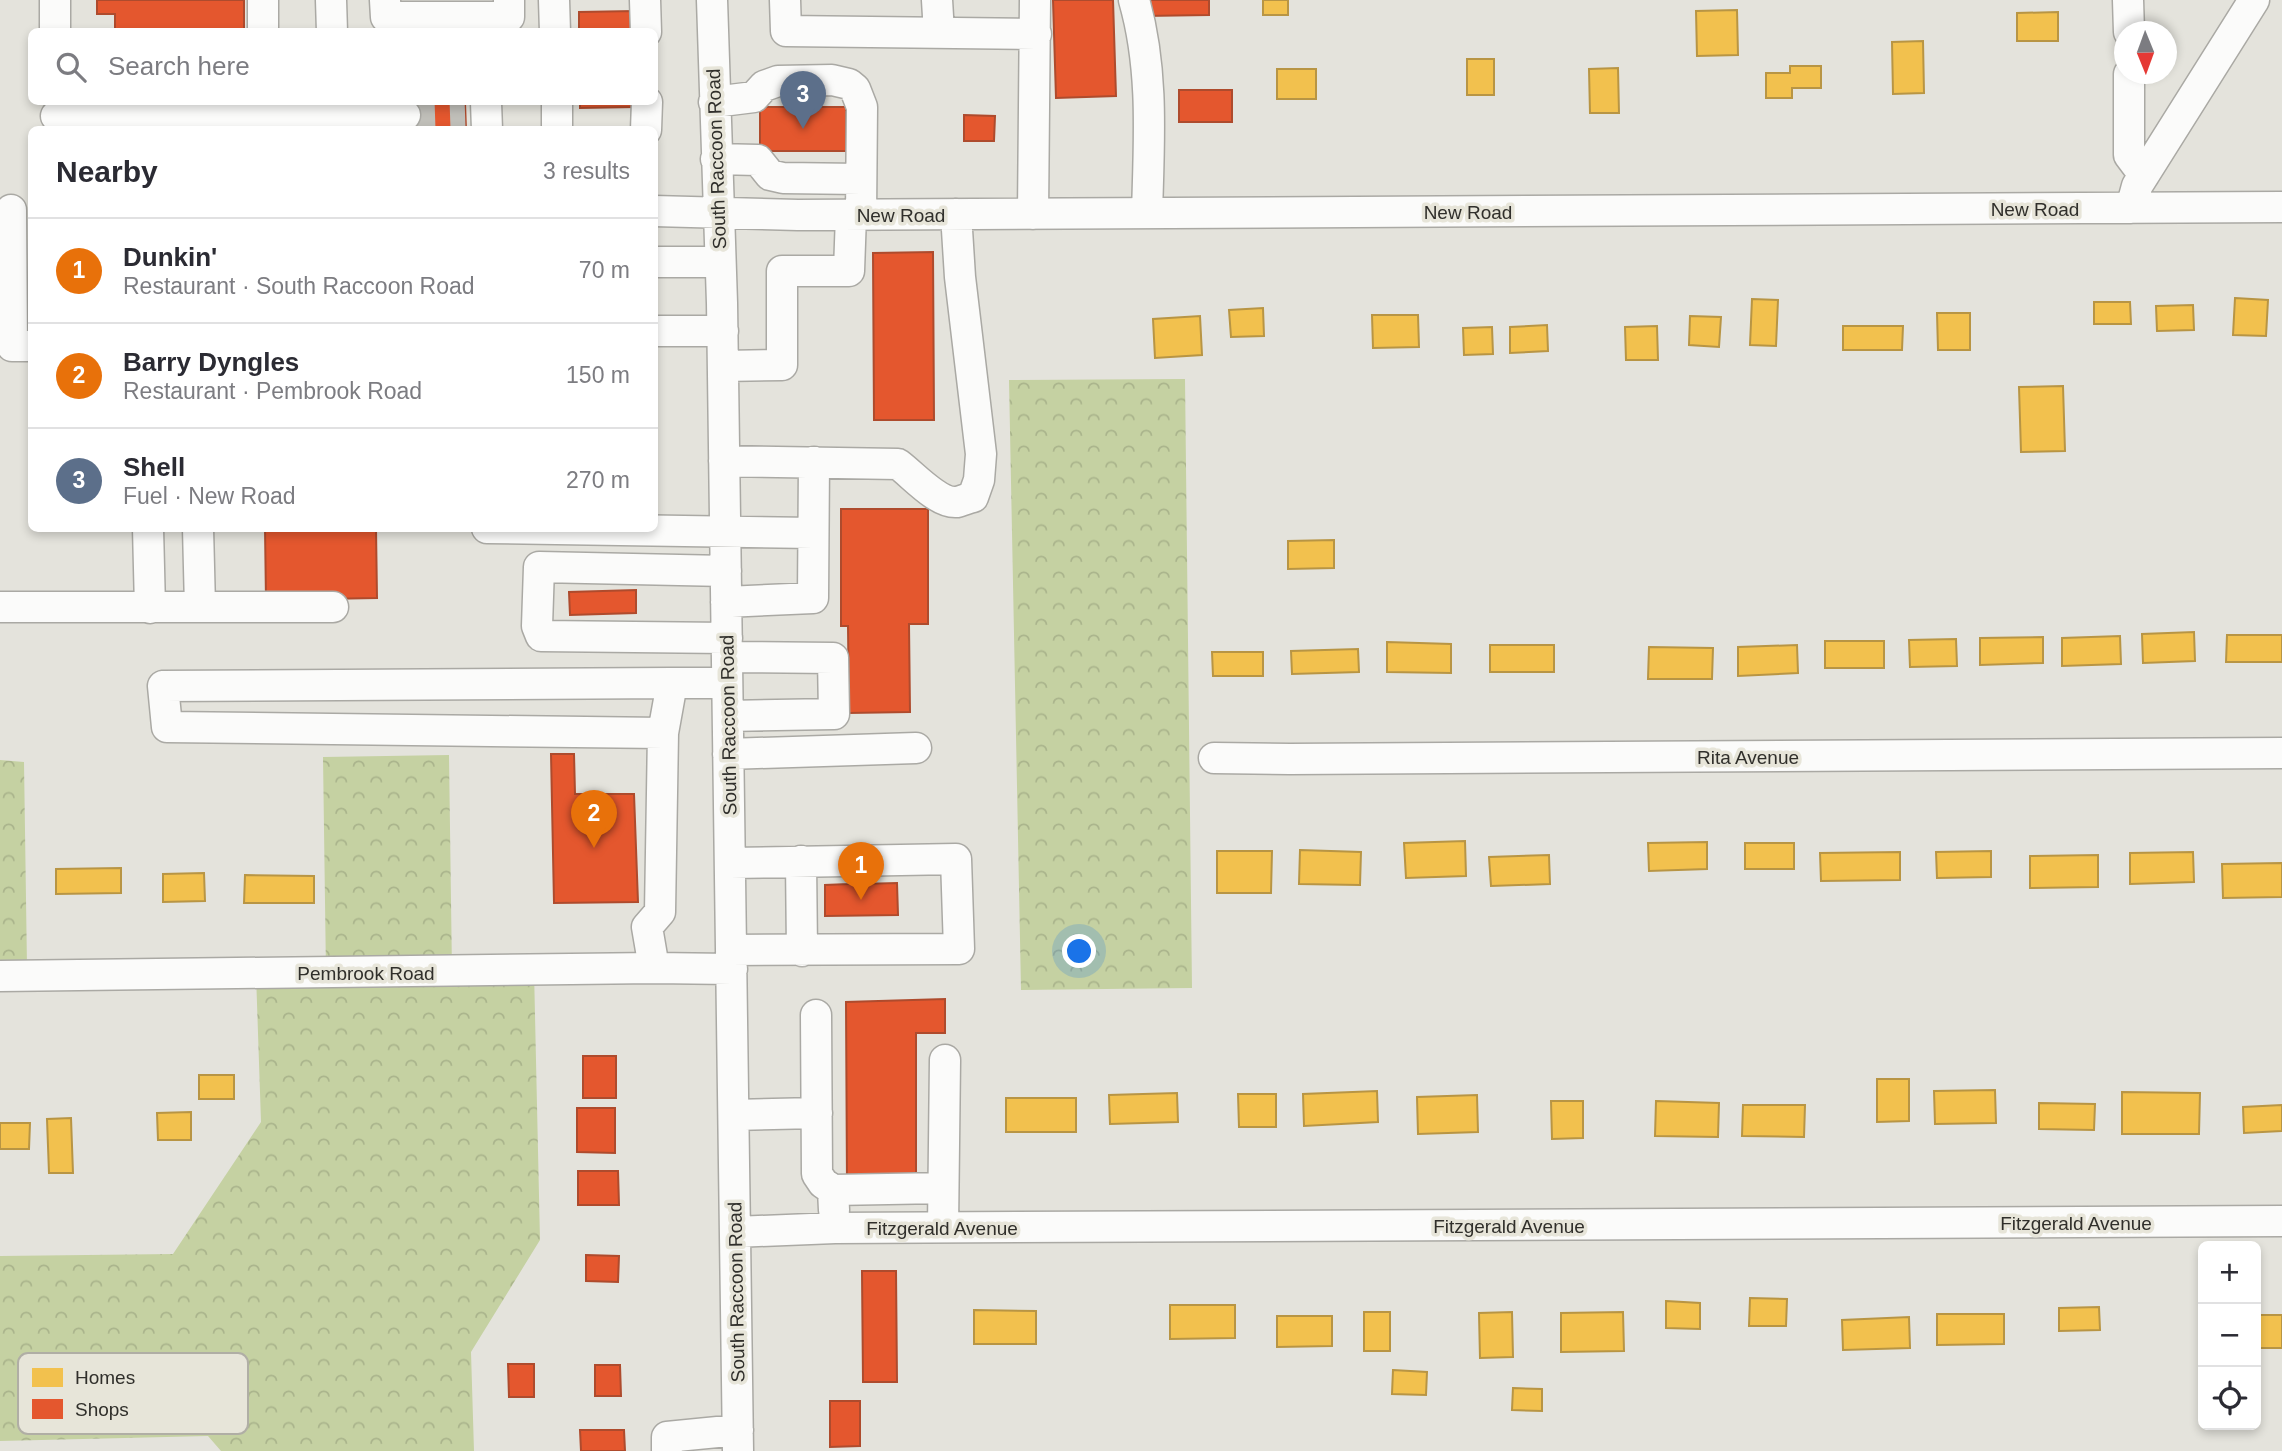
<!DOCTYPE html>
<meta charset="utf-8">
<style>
body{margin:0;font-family:Helvetica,sans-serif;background:#f7f7f7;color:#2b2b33}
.controls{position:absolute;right:21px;bottom:21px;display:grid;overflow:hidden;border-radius:10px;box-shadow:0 4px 10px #0003}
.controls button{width:63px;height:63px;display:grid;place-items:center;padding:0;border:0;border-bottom:2px solid #e1e1e2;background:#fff;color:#2b2b33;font:35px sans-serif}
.compass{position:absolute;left:2114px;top:21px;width:63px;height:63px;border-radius:50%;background:#fff;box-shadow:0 4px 10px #0003;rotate:179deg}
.you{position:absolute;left:1080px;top:952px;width:24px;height:24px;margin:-18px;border:5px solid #fff;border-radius:50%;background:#1a73e8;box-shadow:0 0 0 10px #1a73e833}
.badge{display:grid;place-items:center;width:46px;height:46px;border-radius:50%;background:#6f6e69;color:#fff;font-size:23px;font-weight:700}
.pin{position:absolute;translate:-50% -58px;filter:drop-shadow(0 2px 4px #0008)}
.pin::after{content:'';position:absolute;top:37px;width:24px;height:21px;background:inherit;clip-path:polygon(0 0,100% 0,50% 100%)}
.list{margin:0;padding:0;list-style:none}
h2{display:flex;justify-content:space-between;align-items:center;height:91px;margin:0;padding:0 28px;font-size:30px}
h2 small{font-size:23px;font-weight:400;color:#7c7c81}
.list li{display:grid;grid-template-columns:46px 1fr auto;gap:21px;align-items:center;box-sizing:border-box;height:105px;padding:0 28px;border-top:2px solid #e1e1e2}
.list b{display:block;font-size:26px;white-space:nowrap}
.list p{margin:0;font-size:23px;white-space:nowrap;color:#7c7c81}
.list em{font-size:23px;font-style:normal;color:#7c7c81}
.icon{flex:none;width:38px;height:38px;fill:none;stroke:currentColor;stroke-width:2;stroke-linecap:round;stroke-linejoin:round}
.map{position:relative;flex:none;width:2282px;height:1451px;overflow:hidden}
.search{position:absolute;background:#fff;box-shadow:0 4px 10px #0003;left:28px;top:28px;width:630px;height:77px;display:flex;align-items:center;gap:18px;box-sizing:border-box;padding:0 24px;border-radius:10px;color:#7c7c81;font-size:26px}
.panel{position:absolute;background:#fff;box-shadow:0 4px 10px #0003;left:28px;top:126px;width:630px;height:406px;border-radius:10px}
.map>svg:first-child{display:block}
.forest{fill:url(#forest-crowns)}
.homes{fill:#f2c14e;stroke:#b89544;stroke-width:2}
.shops{fill:#e4572e;stroke:#ae4b2d;stroke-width:2}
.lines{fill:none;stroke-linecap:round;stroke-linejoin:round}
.minor-tunnel{stroke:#c0bfb9;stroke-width:30;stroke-dasharray:30 15;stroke-linecap:butt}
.minor-casing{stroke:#aaa9a4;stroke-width:33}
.minor{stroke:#fbfbfa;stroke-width:30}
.labels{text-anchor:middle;stroke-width:7;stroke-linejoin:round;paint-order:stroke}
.street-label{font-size:19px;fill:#302f2b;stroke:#e7e5d9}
.key{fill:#e7e5d9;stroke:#b0aea5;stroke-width:2}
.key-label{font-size:19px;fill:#302f2b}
</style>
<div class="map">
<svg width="2282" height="1451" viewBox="0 0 2282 1451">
<defs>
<pattern id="forest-crowns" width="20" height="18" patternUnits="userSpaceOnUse" patternTransform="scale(1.75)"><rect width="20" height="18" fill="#c5d1a2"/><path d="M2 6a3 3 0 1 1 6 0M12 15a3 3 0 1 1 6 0" fill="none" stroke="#aab48c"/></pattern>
</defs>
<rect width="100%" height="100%" fill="#e4e3dc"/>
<path class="forest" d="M1185,379L1192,988L1021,990L1009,380Z
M449,755L452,972L534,970L540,1240L471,1352L474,1451H221L208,1436L0,1441V1256L173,1254L261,1122L256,974L326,973L323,757Z
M0,760L24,762L27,967L0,966Z"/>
<path class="homes" d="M1263,0H1288V15H1263Z
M1737,10L1738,55L1697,56L1696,11Z
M2058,12V41H2017V13Z
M1923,41L1924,93L1893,94L1892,42Z
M1467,59H1494V95H1467Z
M1790,66H1821V88H1792V98H1766V73H1790Z
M1618,68L1619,113H1590L1589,69Z
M1277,69H1316V99H1277Z
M2235,298L2268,300L2266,336L2233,335Z
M1752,299L1778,300L1776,346L1750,345Z
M2094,302H2130L2131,324H2094Z
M2193,305L2194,330L2157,331L2156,306Z
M1263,308L1264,336L1231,337L1229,310Z
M1937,313H1970V350H1938Z
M1372,315H1418L1419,347L1373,348Z
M1200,316L1202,355L1155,358L1153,319Z
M1690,316L1721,317L1719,347L1689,345Z
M1547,325L1548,351L1510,353V327Z
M1657,326L1658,360H1626L1625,327Z
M1843,326H1903L1902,350H1843Z
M1492,327L1493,354L1464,355L1463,328Z
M2063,386L2065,451L2021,452L2019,387Z
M1334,540V568L1288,569V541Z
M2194,632L2195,661L2143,663L2142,634Z
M2227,635H2282V662H2226Z
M2120,636L2121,664L2062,666V638Z
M2043,637V663L1980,665V638Z
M1956,639L1957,666L1910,667L1909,640Z
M1825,641H1884V668H1825Z
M1387,642L1451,644V673L1387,672Z
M1490,645H1554V672H1490Z
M1797,645L1798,673L1738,676V647Z
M1649,647L1713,648L1712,679H1648Z
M1358,649L1359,672L1292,674L1291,651Z
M1212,652H1263V676H1213Z
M1465,841L1466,876L1406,878L1404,843Z
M1707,842V869L1649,871L1648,843Z
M1745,843H1794V869H1745Z
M1300,850L1361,852L1360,885L1299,884Z
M1217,851H1272L1271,893H1217Z
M1991,851V877L1937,878L1936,852Z
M1900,852V880L1821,881L1820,853Z
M2193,852L2194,882L2130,884V853Z
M1549,855L1550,884L1491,886L1489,857Z
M2098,855V887L2030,888V856Z
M2282,863V897L2223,898L2222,864Z
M121,868V893L56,894V869Z
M204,873L205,901L163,902V874Z
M245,875L314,876V903H244Z
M199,1075H234V1099H199Z
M1877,1079H1909V1121L1877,1122Z
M1995,1090L1996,1123L1935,1124L1934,1091Z
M1377,1091L1378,1122L1304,1126L1303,1094Z
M2122,1092L2200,1093L2199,1134H2122Z
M1177,1093L1178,1122L1110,1124L1109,1095Z
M1238,1094H1276V1127H1239Z
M1477,1095L1478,1132L1418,1134L1417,1097Z
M1006,1098H1076V1132H1006Z
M1551,1101H1583V1138L1552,1139Z
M1656,1101L1719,1103L1718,1137L1655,1136Z
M2039,1103L2095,1104L2094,1130L2039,1129Z
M1743,1105H1805L1804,1137L1742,1136Z
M2282,1105V1131L2244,1133L2243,1107Z
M191,1112V1140H158L157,1113Z
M71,1118L73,1173H49L47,1119Z
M0,1123H30L29,1149H0Z
M1750,1298L1787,1299L1786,1326H1749Z
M1666,1301L1700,1303V1329L1666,1328Z
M1170,1305H1235V1338L1170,1339Z
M2099,1307L2100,1330L2059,1331V1308Z
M974,1310L1036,1311V1344H974Z
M1364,1312H1390V1351H1364Z
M1512,1312L1513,1357L1480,1358L1479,1313Z
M1623,1312L1624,1351L1561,1352V1313Z
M1937,1314H2004V1344L1937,1345Z
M2256,1315H2282V1348H2256Z
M1277,1316H1332V1346L1277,1347Z
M1909,1317L1910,1348L1843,1350L1842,1320Z
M1393,1370L1427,1372L1426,1395L1392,1394Z
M1513,1388L1542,1389V1411L1512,1410Z"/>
<path class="shops" d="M97,0H244V32H115V14H97Z
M1053,0H1113L1116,96L1056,98Z
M1144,0H1209V15L1144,16Z
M634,11V32H579V12Z
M1179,90H1232V122H1179Z
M404,102H465L466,130H405Z
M580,102H635V107L580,108Z
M760,107H846V151H760Z
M964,115L995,116L994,141H964Z
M933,252L934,420H874L873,253Z
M841,509H928V624H909L910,712L849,713L848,626H841Z
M265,528H376L377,598L266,600Z
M636,590V613L570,615L569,592Z
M551,754H574L575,794H634L638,902L554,903Z
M861,871V884L897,883L898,915L825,916V885L849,884V872Z
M945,999V1033H916V1184H847L846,1002Z
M583,1056H616V1098H583Z
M577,1108H615V1153L577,1152Z
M578,1171H618L619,1205H578Z
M586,1255L619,1256L618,1282L586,1281Z
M862,1271H896L897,1382H863Z
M508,1364H534V1397H509Z
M595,1365H620L621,1396H595Z
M830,1401H860V1446L830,1447Z
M580,1430H624L625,1451H581Z"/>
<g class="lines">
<path class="minor-tunnel" d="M405,115L465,113"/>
<defs>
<path id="minor" d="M55,0V32
M331,0L332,32
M385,0L386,17H509V0
M554,0L555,32
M645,0L646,32
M712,0L722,303L738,1451
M785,0L786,31L1036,34
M937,0L939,33
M1134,0C1154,69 1149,142 1147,213
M2128,0L2129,32
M263,32V0
M2129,74V155L2144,175
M263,102V120L334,118V102
M486,102L487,130
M557,102V130
M714,102L754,97L764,86L778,81L832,80L849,84L855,89L862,107L861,215
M56,116L263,120V130
M334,118L405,115
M646,130L647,102
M716,159L758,160L770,175L783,178L861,179
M2131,208L2137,186L2254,0
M11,210L12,346H32
M654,211L798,215L2282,207
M1033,214L1035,0
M654,262H720
M654,331H723
M723,366L782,365V271H849L851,215
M724,461L898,464C913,475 938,504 957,502C962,501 968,498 973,497L979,480L981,454L960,277L956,214
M148,528L150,608
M198,528L200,607
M487,528L813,533
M726,571L539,567L537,626L541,636L727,638
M726,602L813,598L814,462
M0,607H333
M727,657L833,658L834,714L728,716
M663,733L167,727L163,686L672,683
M728,754L916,748
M1214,758L1290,759L2282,753
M801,861L802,951
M730,863L956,859L959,949L731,950
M654,968L647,927L660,912L663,733L672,683H727
M0,976L654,968L732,969
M816,1015L817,1174L823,1183L833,1190
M734,1115L817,1113
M834,1210L833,1190L943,1188
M943,1227L945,1060
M735,1232L835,1228L2282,1221
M667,1451V1437L738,1430"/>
</defs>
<use href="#minor" class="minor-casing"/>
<use href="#minor" class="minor"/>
</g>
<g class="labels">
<g class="street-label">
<text transform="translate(716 159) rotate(-92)" y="7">South Raccoon Road</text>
<text x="2035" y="216">New Road</text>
<text x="1468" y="219">New Road</text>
<text x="901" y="222">New Road</text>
<text transform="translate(728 725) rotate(-91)" y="7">South Raccoon Road</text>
<text x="1748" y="764">Rita Avenue</text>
<text x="366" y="980">Pembrook Road</text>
<text x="2076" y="1230">Fitzgerald Avenue</text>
<text x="1509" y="1233">Fitzgerald Avenue</text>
<text x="942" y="1235">Fitzgerald Avenue</text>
<text transform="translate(736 1292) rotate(-91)" y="7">South Raccoon Road</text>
</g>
</g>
<rect x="18" y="1353" width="230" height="81" rx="10" class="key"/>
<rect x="32" y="1368" width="31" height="19" fill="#f2c14e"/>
<rect x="32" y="1399" width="31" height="20" fill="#e4572e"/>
<g class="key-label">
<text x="75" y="1384">Homes</text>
<text x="75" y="1416">Shops</text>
</g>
</svg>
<div class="controls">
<button>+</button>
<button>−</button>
<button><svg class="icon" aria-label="locate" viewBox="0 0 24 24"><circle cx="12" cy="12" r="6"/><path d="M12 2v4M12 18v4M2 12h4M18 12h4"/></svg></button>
</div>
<svg class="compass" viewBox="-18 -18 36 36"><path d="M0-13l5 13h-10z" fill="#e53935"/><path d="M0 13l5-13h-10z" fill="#7c7c81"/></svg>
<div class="you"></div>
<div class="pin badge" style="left:861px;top:900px;background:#e8710a">1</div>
<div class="pin badge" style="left:594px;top:848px;background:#e8710a">2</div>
<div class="pin badge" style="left:803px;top:129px;background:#5c6f8a">3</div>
<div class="search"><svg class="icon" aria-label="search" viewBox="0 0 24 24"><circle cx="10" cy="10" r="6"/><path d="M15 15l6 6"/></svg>Search here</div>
<section class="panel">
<h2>Nearby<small>3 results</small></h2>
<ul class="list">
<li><span class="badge" style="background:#e8710a">1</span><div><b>Dunkin'</b><p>Restaurant · South Raccoon Road</p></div><em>70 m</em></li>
<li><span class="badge" style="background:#e8710a">2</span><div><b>Barry Dyngles</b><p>Restaurant · Pembrook Road</p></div><em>150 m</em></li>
<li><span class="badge" style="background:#5c6f8a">3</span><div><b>Shell</b><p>Fuel · New Road</p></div><em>270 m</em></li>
</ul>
</section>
</div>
